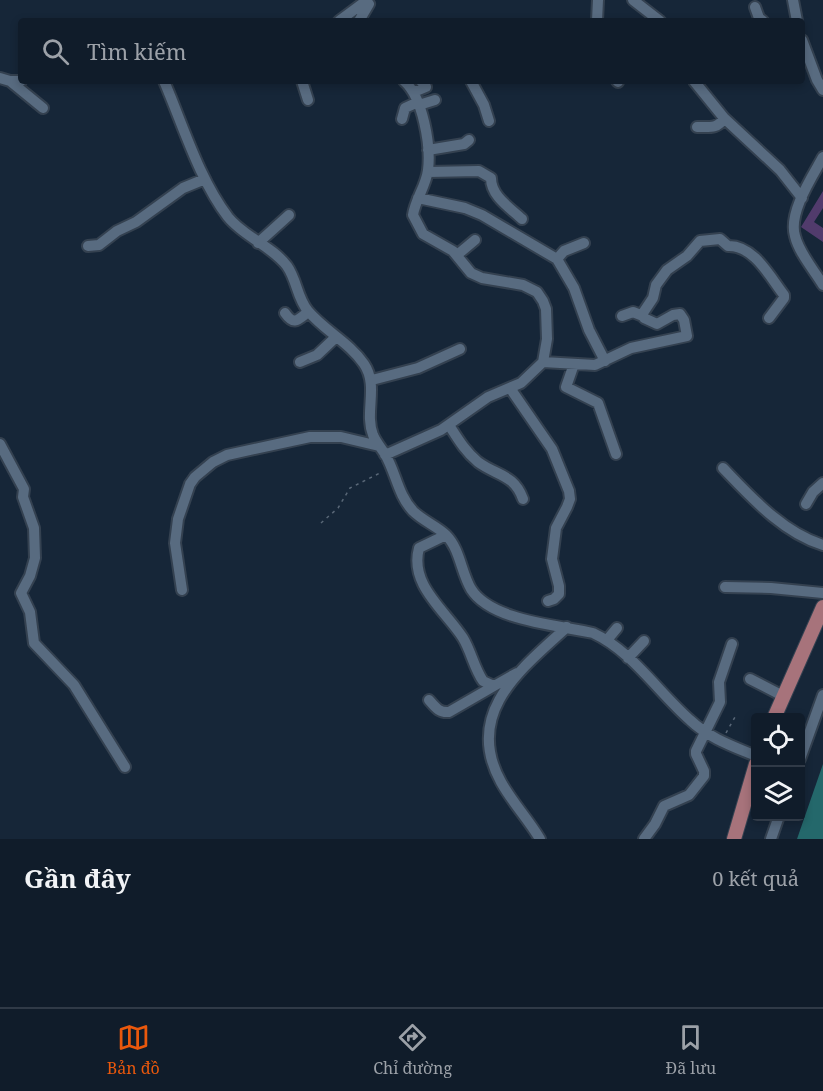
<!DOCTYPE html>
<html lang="vi">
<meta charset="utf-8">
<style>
body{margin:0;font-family:"Noto Serif",serif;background:#1e2936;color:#f1f3f6}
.controls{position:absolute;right:18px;bottom:18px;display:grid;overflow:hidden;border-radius:6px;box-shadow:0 3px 9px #0003}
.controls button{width:54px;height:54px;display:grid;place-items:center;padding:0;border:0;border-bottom:2px solid #303a47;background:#101c2a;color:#f1f3f6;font:30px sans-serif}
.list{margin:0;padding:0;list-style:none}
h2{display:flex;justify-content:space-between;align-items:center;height:78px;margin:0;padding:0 24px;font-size:26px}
h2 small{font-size:20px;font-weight:400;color:#9ca1a8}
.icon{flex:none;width:33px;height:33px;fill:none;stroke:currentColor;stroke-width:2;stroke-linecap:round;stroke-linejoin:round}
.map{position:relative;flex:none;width:823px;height:839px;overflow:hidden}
.search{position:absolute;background:#101c2a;box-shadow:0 3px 9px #0003;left:18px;right:18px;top:18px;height:66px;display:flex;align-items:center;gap:15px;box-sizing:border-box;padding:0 21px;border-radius:6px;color:#9ca1a8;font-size:22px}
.sheet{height:168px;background:#101c2a}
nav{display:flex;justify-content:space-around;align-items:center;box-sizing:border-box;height:84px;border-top:2px solid #303a47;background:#101c2a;font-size:16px;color:#9ca1a8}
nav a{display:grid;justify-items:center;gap:3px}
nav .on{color:#ea580c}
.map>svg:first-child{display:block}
.water{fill:#24686b}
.building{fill:#513b6c}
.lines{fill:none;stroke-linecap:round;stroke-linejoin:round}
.minor-casing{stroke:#344150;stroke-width:14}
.major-casing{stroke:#344150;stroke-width:16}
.path{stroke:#596777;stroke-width:1.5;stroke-dasharray:3 4.5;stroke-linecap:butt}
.minor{stroke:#586b80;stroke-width:10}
.major{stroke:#a7737b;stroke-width:14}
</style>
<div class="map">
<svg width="823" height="839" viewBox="0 0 823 839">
<rect width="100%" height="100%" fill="#162638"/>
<path class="water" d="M823,764V839H797Z"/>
<path class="building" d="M823,191V208L814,222L823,228V242L801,227Z"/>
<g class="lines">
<defs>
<path id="minor" d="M633,0L660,21
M793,0L797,21
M755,7L759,18L763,21
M339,21L366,1L369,4L359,21
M597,21L598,0
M802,40L817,80L823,90
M0,78L10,81H21
M10,81L43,108
M164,81C183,125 199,179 228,217C244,237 272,246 287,266C297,280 297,298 308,311C325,331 350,343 364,364C379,386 364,412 373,435C376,442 381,448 385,454C396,473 398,495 413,511C423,521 437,526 446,535C460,549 461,572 471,589C491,621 558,625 593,633C632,651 658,692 690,720C709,738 732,746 756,756
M302,81L308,100
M471,81L484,105L489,121
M617,81L618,82
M694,81L724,118L780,170L802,198
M414,92L426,87L421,81
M419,105L435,100
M402,119L405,108L418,102
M697,127C709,127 718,129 724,118
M428,150L464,144L469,140
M823,157C812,177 788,213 795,236C799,253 814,270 823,285
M428,172L479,171L491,178C491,196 509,207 522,219
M418,198L465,208L482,215L557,259L574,288L589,330L605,361
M258,243L289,215
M88,246L99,245L117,231L136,222L183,188L205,179
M457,255L475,240
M557,259L564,251L584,243
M285,313C294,326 298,320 308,312
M622,316L633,312L643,316
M300,362L317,355L336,337
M543,362L595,365L631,348L687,336L684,320L680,314L673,315L657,324L644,318L643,313L653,298L656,285L667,270L687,256L700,241L720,239L728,246C754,245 770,277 784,295V298L769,318
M574,364L566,387L598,403L616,454
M372,380L418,368L460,349
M510,388L552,449L569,491L570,499L567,507L556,528L552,559L559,586V594L554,599L548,601
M449,425C458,439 465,451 478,462C497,476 514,474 523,499
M0,444L24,489L23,497L34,528L35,558L30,576L21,593L30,612L34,643L74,685L125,767
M385,455L441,430L488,397L521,383L543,362L547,339L546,309L543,301L537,292L523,285L482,278L471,273L453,251L423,234L413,215C415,200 426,186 428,170C431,146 423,97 404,81
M723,468C751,497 783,533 823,545
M806,504L813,492L823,483
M446,535L419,548C409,585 445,610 463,638C471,651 474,668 483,681L494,686L517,673
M725,587L771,588L823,593
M182,590L175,543L178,519L190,484L195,477L213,462L227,455L310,437H341L379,446
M607,640L617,628
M628,658L644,641
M750,679L783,696
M429,700C435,707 439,713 449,712L494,686
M800,759L823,695
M540,839C528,819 512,802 501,782C463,713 521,669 567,627
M644,839L655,824L664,806L689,795L704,776V771L696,754V751L720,702L719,682L732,644
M771,839L779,816"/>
<path id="major" d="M774,718L823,607
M734,839L756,764"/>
</defs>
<use href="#minor" class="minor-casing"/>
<use href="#major" class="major-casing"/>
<path class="path" d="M321,523L338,508L350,488L382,472
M726,733L735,717"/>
<use href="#minor" class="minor"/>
<use href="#major" class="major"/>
</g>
</svg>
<div class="controls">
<button><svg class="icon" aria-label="locate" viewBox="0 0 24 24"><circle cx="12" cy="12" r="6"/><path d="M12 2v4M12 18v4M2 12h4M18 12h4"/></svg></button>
<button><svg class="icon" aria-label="layers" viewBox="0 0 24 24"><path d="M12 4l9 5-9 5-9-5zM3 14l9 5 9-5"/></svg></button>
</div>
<div class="search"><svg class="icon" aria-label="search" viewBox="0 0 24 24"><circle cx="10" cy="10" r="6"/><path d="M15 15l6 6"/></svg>Tìm kiếm</div>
</div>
<section class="sheet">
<h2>Gần đây<small>0 kết quả</small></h2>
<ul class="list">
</ul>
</section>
<nav>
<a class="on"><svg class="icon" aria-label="map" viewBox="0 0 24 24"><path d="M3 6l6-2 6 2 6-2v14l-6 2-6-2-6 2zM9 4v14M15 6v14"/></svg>Bản đồ</a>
<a><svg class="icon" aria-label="directions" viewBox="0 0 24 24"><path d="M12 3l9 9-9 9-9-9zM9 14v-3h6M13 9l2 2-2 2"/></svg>Chỉ đường</a>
<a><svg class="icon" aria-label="saved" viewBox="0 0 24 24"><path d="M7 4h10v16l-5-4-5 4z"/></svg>Đã lưu</a>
</nav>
